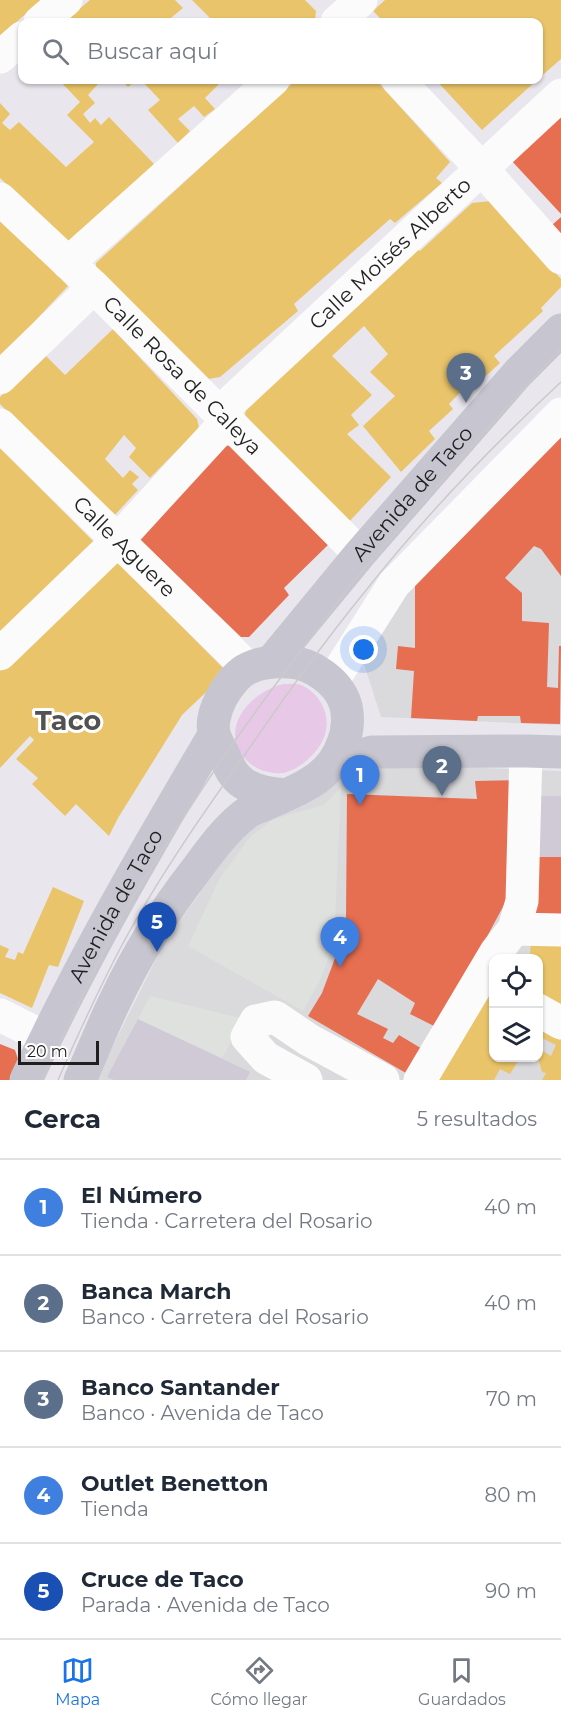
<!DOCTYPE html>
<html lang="es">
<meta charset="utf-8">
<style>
body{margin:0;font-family:Montserrat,sans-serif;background:#f6f6f7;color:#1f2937}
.controls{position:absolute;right:18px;bottom:18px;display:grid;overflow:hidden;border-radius:12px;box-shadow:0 2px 4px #0004}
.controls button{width:54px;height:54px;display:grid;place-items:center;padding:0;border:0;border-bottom:2px solid #e0e1e3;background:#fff;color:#1f2937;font:30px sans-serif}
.scale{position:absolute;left:18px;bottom:15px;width:81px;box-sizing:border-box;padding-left:6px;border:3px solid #1f1f1f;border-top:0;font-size:16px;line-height:21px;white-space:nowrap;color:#1f1f1f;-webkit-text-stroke:4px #fff;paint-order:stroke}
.you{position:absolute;left:364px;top:650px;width:21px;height:21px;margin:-15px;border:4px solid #fff;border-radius:50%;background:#1a73e8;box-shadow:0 0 0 9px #1a73e833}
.badge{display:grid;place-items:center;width:39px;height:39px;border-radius:50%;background:#1a73e8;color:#fff;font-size:20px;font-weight:700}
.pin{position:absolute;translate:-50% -50px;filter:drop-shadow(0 2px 3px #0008)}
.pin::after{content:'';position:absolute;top:32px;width:21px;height:18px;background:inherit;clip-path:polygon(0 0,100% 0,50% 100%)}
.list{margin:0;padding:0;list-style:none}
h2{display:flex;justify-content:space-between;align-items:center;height:78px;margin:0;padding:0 24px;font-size:26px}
h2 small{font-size:20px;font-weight:400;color:#747a83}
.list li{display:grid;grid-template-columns:39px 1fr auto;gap:18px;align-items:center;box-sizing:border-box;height:96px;padding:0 24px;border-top:2px solid #e0e1e3}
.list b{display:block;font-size:22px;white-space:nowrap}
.list p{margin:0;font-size:20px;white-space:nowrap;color:#747a83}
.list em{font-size:20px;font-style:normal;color:#747a83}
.icon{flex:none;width:33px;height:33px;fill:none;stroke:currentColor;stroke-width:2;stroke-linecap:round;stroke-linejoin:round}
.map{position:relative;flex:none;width:561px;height:1080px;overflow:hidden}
.search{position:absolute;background:#fff;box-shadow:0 2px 4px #0004;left:18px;right:18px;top:18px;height:66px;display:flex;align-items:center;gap:15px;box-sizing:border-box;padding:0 21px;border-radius:12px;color:#747a83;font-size:22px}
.sheet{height:558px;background:#fff}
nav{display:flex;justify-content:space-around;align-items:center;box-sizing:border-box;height:84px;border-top:2px solid #e0e1e3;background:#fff;font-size:16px;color:#747a83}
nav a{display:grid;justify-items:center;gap:3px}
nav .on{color:#1a73e8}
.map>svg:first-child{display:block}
.residential{fill:#dad9dc;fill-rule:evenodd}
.construction{fill:#d0c9d6}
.grass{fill:#e7c8e6}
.plaza{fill:#dfe1df}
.homes{fill:#e9c46a}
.shops{fill:#e76f51}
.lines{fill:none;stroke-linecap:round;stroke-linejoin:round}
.minor{stroke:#fcfbfc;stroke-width:33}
.major{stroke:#c7c6d0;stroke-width:33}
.tram{stroke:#cacacb;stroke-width:1.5}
.labels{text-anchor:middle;stroke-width:6;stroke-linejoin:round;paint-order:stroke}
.street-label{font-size:21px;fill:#1f1f1f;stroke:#fff}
.district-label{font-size:27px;font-weight:bold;fill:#525252;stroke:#fff}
</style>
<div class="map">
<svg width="561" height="1080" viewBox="0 0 561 1080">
<rect width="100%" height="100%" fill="#e9e7ed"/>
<path class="residential" d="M561,436V725L381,717L364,664L411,579Z
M357,763L561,771V1080H96L164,943L251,822ZM494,958H538V1058H494Z"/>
<path class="construction" d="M539,796H561V857H538Z
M138,1019L250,1072L246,1080H114L107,1077Z"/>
<path class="grass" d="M283,684C289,684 296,683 301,685C318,692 330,712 326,730C323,749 301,770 282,773C274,774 267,772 259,769C252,766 247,761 242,755C220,724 254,691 283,684Z"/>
<path class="plaza" d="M341,787L334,943L320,980L303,1011L188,946L220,878L250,837L273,819L324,805Z
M150,996L244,1019L222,1058L138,1019Z"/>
<path class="homes" d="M0,0H41L0,37Z
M90,0H175L183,8L166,22H64Z
M192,0H305L316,11L315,20L312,22H214Z
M385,0H561V59L538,79V22H384L373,11Z
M59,80H96L99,83L88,95L95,103L83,114L90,123L95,118L101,125L109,117L154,164L68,243L0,178V103L10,114L2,123L10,130L19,122L66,167L94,142L67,115L80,102Z
M121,80H137L128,87Z
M141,80H219L221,82L205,98L215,109L204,117L194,106L178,119L190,131L178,143L148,110L160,100Z
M296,80H376L450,162L436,178L442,183L395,223L390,219L294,304L298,311L220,377L208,379L96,280V263Z
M436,80H537L482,130Z
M491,201L561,279V287L541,308L543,311L494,356L500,363L475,386L471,381L449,404L453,409L429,431L435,439L401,472L363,426L395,396L370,372L388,354L364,326L332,356L372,395L351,415L359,425L347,434L391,477L347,524L245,417L246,405L416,247L420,251L472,203Z
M0,217L68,286L0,358Z
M113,329L197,419L199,428L150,478L129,457L136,448L124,435L105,459L123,478L130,470L139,477L132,484L138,490L113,517L0,404V397L44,354L65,375Z
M0,448L94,542L0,634Z
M109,553L223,668L221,678L182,715L118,818L109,836L76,804L65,816L32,784L38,778L16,759L34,740L30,736L0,768V670Z
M53,887L84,901L58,967L49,965L32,1008L0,993V945L9,949L5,957L15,960L18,952L23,954Z
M531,939L561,940V1005L538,993V958H530Z
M494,976V1058H520L510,1074L500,1069L494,1080H435Z
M538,1014L561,1028V1080H542L546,1073L542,1072L538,1058V1048L551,1056L556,1045L538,1036Z"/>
<path class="shops" d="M561,110V214L510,159Z
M561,217V234L552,225Z
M561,425V576L541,549L534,546L505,578L522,593V621L549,623L547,687L558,688L559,646H561L560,724L521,723L520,716H478L477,721L411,718L414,671L396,669L398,646L415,648V580Z
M220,445L232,446L329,544L284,588L289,595L249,637H241L141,541L139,532Z
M515,780L512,890L438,1028L410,1014L415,1003L378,979L357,1014L388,1029L383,1038L393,1043L399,1035L424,1050L411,1076L308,1016L322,993L337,953L346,918L347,794L477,799L475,781Z
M531,857H561V924L530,923Z
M0,1044L15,1050L19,1062L11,1080H0Z"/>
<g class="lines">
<g class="minor">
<path d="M40,22L66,0"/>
<path d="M337,22L361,0"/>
<path d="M0,57L22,38"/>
<path d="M398,80L482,169L561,258"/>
<path id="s1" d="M0,199L94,287L360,554"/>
<path d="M68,263L273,80"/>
<path d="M0,378L94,287"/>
<path id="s2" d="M219,413L561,95"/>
<path id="s3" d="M0,425L248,668"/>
<path d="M0,654L118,540L227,421"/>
<path d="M332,682L394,584L561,414"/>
<path d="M514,929L561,930"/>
<path d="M538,1010L561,1023"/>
<path d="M0,1015L46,1038"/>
<path d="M306,1080L266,1058L247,1037L256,1021L275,1017L309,1040L383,1080"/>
<path d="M420,1080L496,952L514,929L522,901L526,751"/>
</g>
<g class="major">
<path id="s4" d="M271,662L360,554L518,373L561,330"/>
<path d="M332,765L372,752L526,751L561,752"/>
<path id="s5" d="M26,1080C81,961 147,848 214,735"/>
<path d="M80,1080C92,1054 102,1027 115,1001C137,954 164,911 196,870C210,851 225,830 244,815C249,810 257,808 264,805C296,790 330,781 343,743C348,731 349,715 345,703C338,682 312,663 289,662C276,661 261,662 249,668C229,677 207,715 215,737C217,742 220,748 223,753C228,764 232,776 243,783C256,792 270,793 286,795"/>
</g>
<path class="tram" d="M42,1080L111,936L128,905L183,818L224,756L264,700L352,583L487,429L561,348
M58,1080C78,1034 99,989 122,945C160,874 207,808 253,743C288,692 324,642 363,594C423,518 490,448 561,382"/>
</g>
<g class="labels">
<g class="street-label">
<text dy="7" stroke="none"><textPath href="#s2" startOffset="234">Calle Moisés Alberto</textPath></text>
<text dy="7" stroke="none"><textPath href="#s1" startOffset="254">Calle Rosa de Caleya</textPath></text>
<text dy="7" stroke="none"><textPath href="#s4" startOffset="220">Avenida de Taco</textPath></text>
<text dy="7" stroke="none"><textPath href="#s3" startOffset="174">Calle Aguere</textPath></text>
<text dy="7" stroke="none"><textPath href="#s5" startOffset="196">Avenida de Taco</textPath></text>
</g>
<g class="district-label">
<text x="68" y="730">Taco</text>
</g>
</g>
</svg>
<div class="controls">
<button><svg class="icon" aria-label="locate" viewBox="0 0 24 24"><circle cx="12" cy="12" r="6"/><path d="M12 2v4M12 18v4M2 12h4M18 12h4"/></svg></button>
<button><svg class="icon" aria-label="layers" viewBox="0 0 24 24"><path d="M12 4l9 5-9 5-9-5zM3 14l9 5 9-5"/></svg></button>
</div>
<div class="scale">20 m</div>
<div class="you"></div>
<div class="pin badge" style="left:360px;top:805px;background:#3f7fe0">1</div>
<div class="pin badge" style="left:442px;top:796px;background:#5c6f8a">2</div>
<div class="pin badge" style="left:466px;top:403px;background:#5c6f8a">3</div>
<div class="pin badge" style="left:340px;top:967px;background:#3f7fe0">4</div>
<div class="pin badge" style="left:157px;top:952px;background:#1a4fb4">5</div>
<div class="search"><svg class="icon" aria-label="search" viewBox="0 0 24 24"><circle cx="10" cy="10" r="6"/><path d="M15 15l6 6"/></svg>Buscar aquí</div>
</div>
<section class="sheet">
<h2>Cerca<small>5 resultados</small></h2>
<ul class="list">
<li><span class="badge" style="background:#3f7fe0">1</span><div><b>El Número</b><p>Tienda · Carretera del Rosario</p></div><em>40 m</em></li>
<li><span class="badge" style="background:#5c6f8a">2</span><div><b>Banca March</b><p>Banco · Carretera del Rosario</p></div><em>40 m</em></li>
<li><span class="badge" style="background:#5c6f8a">3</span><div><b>Banco Santander</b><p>Banco · Avenida de Taco</p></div><em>70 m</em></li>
<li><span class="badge" style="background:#3f7fe0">4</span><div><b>Outlet Benetton</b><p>Tienda</p></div><em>80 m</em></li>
<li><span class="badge" style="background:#1a4fb4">5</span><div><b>Cruce de Taco</b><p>Parada · Avenida de Taco</p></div><em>90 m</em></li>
</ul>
</section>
<nav>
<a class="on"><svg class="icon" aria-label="map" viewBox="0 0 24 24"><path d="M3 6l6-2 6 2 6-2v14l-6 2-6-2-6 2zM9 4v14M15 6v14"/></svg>Mapa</a>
<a><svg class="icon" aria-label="directions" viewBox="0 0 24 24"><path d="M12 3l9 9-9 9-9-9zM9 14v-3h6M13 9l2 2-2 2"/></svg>Cómo llegar</a>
<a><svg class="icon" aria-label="saved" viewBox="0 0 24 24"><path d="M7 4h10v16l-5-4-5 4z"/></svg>Guardados</a>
</nav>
